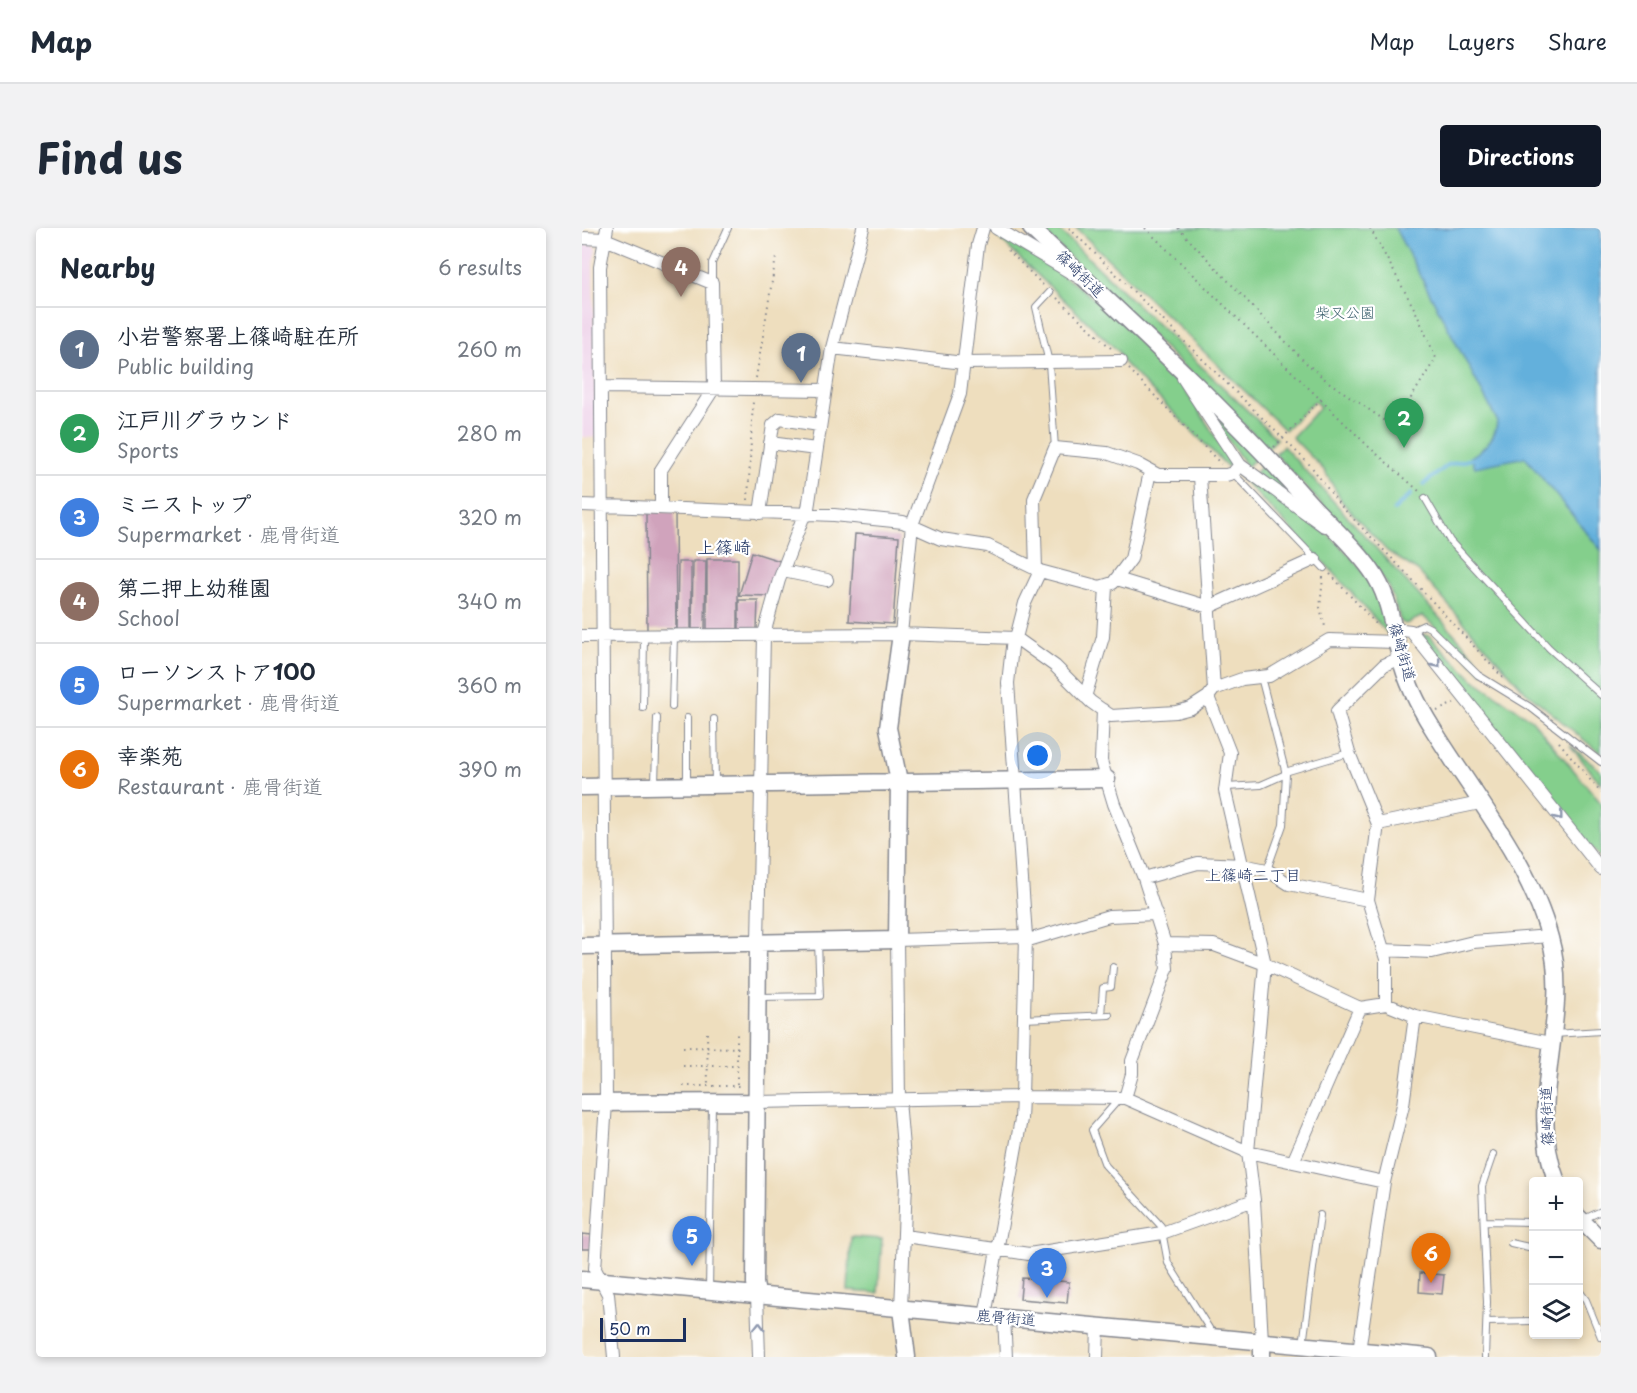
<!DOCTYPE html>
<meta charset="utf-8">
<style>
body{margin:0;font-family:"Playpen Sans","Klee One",sans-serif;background:#f2f2f3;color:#1f2937}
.controls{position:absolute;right:18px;bottom:18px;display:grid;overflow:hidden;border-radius:6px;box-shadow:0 3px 9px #0003}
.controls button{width:54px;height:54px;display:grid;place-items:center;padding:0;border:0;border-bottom:2px solid #e0e1e3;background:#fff;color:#1f2937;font:30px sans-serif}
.scale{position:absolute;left:18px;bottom:15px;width:86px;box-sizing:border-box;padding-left:6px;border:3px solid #1b2f5e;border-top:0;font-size:16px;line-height:21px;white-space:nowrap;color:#1b2f5e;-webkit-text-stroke:4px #fff;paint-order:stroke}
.you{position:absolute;left:456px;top:528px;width:21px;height:21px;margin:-15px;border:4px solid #fff;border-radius:50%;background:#1a73e8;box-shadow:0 0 0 9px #1a73e833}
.badge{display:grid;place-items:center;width:39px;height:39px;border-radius:50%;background:#111827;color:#fff;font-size:20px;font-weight:700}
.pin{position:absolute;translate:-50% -50px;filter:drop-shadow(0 2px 3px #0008)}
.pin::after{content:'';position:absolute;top:32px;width:21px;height:18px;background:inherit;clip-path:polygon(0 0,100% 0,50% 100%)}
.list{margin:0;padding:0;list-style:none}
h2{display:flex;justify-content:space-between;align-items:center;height:78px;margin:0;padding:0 24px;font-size:26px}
h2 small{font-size:20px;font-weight:400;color:#747a83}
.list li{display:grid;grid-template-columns:39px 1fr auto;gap:18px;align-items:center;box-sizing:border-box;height:84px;padding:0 24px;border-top:2px solid #e0e1e3}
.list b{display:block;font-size:22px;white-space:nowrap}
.list p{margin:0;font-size:20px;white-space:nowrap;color:#747a83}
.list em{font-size:20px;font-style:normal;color:#747a83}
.icon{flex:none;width:33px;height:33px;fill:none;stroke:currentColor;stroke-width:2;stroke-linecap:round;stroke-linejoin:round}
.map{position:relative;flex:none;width:1019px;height:1129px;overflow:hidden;border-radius:6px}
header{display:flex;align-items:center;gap:36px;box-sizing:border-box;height:84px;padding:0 30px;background:#fff;border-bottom:2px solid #e0e1e3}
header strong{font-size:28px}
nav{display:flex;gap:33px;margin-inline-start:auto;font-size:21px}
.intro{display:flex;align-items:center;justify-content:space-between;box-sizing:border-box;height:144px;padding:0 36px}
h1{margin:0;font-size:42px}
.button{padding:15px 27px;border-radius:6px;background:#111827;color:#fff;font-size:21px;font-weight:700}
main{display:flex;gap:36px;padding:0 36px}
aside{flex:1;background:#fff;border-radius:6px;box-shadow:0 3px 9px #0003}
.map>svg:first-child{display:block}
.built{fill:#edd0e8}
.green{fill:#84cf8c;stroke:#507f75;stroke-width:1.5}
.water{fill:#63b0dc;stroke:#3f709d;stroke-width:1.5}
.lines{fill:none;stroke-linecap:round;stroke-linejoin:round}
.stream{stroke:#63b0dc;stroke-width:4}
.building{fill:#d0a3bc}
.lane-casing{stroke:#84868e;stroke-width:8}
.street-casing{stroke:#84868e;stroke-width:14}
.secondary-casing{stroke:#84868e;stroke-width:19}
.path{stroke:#84868e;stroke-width:2;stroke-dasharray:1.5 4.5;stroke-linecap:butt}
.lane{stroke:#fff;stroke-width:6}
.street{stroke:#fff;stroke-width:12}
.secondary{stroke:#fff;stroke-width:16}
.oneway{stroke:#8d97ae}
.labels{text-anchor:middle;stroke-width:4.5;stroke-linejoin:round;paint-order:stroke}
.street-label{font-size:15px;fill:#1b2f5e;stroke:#fff}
.park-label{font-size:15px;fill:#3a5f6c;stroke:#fff}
.neighbourhood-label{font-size:16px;fill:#1b2f5e;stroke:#fff}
.quarter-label{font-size:18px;fill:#1b2f5e;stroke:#fff}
</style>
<header>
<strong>Map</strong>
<nav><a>Map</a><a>Layers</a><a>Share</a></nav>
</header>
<div class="intro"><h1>Find us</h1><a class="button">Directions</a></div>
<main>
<aside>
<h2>Nearby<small>6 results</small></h2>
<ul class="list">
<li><span class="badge" style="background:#5c6f8a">1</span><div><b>小岩警察署上篠崎駐在所</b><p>Public building</p></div><em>260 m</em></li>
<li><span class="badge" style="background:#2e9e5b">2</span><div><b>江戸川グラウンド</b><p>Sports</p></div><em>280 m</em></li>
<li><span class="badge" style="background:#3f7fe0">3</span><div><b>ミニストップ</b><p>Supermarket · 鹿骨街道</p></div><em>320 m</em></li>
<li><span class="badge" style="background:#8d6e63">4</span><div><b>第二押上幼稚園</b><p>School</p></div><em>340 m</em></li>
<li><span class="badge" style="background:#3f7fe0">5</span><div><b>ローソンストア100</b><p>Supermarket · 鹿骨街道</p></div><em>360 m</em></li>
<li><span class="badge" style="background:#e8710a">6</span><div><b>幸楽苑</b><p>Restaurant · 鹿骨街道</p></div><em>390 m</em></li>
</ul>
</aside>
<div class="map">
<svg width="1019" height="1129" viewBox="0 0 1019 1129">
<rect width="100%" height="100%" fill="#fff"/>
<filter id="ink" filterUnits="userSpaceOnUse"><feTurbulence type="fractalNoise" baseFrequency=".0167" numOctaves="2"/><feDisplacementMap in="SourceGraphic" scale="12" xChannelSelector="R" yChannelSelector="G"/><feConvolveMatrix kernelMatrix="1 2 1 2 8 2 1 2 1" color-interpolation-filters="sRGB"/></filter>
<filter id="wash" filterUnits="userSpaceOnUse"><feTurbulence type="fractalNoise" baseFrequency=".008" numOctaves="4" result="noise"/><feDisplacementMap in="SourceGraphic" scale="24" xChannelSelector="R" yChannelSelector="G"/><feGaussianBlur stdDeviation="1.35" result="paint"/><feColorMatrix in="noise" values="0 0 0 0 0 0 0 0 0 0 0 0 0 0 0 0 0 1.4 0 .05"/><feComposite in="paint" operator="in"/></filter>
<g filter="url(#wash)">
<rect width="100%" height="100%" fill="#eedebe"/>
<path class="built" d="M0,17H11L14,21L11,35L14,210L0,209Z"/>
<path class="green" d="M458,0H475L695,211L686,220Z
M494,0H813L915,192C915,210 903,220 889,229L893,238L943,229L1019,322V526L943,463L836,343L805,323L761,275L742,242L710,209L738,179L732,173L703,202Z
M411,2C473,41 528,77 578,131C606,162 627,199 649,234L646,239L541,134L537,124L409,3Z
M615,167L676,228L665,239Z
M701,218L895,431L903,443L901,445L841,388L824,396L819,394L807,359L779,319L693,226Z
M681,236L732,287L673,245Z
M657,248H666C715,283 771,315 797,371C803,382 804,396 807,407L753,346Z
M839,406L847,408L891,451L950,492L1019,575V631L911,499Z
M988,517L1019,543V556Z
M269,1009L300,1011L296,1065L266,1063Z"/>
<path class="water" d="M813,0H1019V322L943,229L893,239L889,229C903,220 915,210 915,192Z"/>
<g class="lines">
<path class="stream" d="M842,256L866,237L894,230
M812,282L829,266"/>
</g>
<g id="blocks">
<path class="building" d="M64,284H93L94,401L65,402Z
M273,306L317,309L311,396L267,393Z
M170,324L198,333L187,368L157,367Z
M125,331H156V401H125Z
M111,333H124L123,401H110Z
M96,334H109V402H95Z
M157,372H176L175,401H157Z
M0,1006L10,1007L9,1021H0Z
M838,1045L862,1047L860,1066L837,1064Z
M456,1048H466V1052L487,1054L485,1075L438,1071L440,1050L456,1051Z"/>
</g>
</g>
<g filter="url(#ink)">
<use href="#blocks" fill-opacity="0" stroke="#84868e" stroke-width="1.5"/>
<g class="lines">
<defs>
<path id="lane" d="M130,55V35L146,0
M468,64L454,79L467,135L473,220
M651,245L742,340
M843,270L868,313L967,420L1019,467
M829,403L842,397L848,400L896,447L948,479L1019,534
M679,449L704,546L701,597L685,642
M90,479L92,408
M61,480L62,408
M105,490V555
M132,491L133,556
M703,544L767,525
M73,555L75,490
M644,559L679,557L704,546
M177,769L238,768L236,714
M519,787L521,760L529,759L531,739
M442,791L527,787
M972,806L1019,803
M538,870L510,902L523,937L579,998L586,1035L630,1105
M1000,992L1019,983
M903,993L951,994
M929,1015L951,1020
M996,1061L1004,1072L1019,1109
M127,1063L130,875
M905,1094L951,1093
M721,1117L738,987
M903,1129L905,1074L900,958L911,926"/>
<path id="street" d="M25,0L18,39L24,875L13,1041L26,1066L32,1129
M414,0L498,50
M0,10L23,11L130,55L132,160L79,242V279
M250,120L382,135L539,133
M601,150L658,237L742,298
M19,159L242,162
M188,215L234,221
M618,248L632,461
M0,277L252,287L321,294L359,311L406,318L458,343L518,359L531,355L549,331L568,244
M178,285L191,197L198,191L237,197
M225,287L250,120L281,0
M454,342L452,271L473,220L525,225L556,236L576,247H644L651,245L658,237
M201,343L245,352
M535,351L627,379L733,331
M812,401L829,403L1019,641
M319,406L330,297L378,166L396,17L401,0
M0,408L319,406L434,410L473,438L509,474L529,488L594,484L609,480L626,469L632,461L660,451L687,448L747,412L814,414
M434,410L443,375L458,343
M503,469L521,409L524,359
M626,469L648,525L643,563L683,736L666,924L672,972L680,1113
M521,482L519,533L532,576L562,650L583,716L585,741L550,833V846L543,870
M796,596L898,575
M562,650L616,635L660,637L685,642L707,656L786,672
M443,713L527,688L574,686
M176,714L182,406L197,352L222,287
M583,716L632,717L683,736L778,780
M801,722L850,724L891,714L968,708
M804,776V731L786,672L796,596L767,525L755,483L802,437L818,430
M174,874L440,869L543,870L666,924L711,934L778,780L804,776L833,788L968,815
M711,934L802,954
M323,1008L447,1026L580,1005L672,972
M175,1066L177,1129
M319,1081L324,955L317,872L315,712L444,708
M403,1088L439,891L440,869L444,708L426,455L431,410
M422,1089L424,1129
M777,1123L802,954L821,877L833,788
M515,1129L516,1098"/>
<path id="secondary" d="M449,0C542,88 637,174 723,270C744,294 770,315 789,342C808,368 810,398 818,428C824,453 837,479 851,501C892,568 947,633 968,710C991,791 942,871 975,954
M0,559L525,551
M0,718L315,712L317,553L306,500L319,406
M0,875L174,874
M996,989L1019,1012
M0,1051L847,1129
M175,1066L173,1055L176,714
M319,1081L325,1129
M680,1129V1113"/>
</defs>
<use href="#lane" class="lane-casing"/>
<use href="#street" class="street-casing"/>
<use href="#secondary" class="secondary-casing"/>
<path class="path" d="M487,0L729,238L757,276L826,347L924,453
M563,0L787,219L837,263
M596,0L723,134L745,153L811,198L820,207
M788,0L833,82L854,130L829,170L820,207
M426,22L462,58
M475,70L530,121
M547,141L639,236
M174,150L194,29
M692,219L739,171
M166,272L171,173
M748,346L797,399
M741,349L738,380L744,402
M855,483L872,475
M977,514L1019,565
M125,805L126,859
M101,819L161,820
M101,838H161
M155,856V805
M101,858H161"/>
<use href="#lane" class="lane"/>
<use href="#street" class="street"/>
<use href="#secondary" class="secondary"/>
</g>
<defs><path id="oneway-chevron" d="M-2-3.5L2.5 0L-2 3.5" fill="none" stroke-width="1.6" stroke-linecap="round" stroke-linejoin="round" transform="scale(1.5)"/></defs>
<g class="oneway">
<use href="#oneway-chevron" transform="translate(855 436) rotate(51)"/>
<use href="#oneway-chevron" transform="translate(977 588) rotate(51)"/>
<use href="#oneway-chevron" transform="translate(177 1098) rotate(-90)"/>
</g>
</g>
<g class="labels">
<g class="street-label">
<text transform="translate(498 46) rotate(44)" y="5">篠崎街道</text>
<text transform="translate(820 424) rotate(74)" y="5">篠崎街道</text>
<text transform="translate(965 888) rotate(-92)" y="5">篠崎街道</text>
<text transform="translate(424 1090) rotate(5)" y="5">鹿骨街道</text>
</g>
<g class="park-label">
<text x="763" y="90">柴又公園</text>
</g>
<g class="neighbourhood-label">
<text x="671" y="653">上篠崎二丁目</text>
</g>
<g class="quarter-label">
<text x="142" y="326">上篠崎</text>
</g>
</g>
</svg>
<div class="controls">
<button>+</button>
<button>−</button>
<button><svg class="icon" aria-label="layers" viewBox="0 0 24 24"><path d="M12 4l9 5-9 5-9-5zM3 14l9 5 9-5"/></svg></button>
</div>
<div class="scale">50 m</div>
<div class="you"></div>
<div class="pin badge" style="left:219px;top:155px;background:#5c6f8a">1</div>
<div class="pin badge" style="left:822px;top:220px;background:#2e9e5b">2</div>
<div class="pin badge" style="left:465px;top:1070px;background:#3f7fe0">3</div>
<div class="pin badge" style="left:99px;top:69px;background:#8d6e63">4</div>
<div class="pin badge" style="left:110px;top:1038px;background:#3f7fe0">5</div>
<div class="pin badge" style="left:849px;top:1055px;background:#e8710a">6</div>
</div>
</main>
